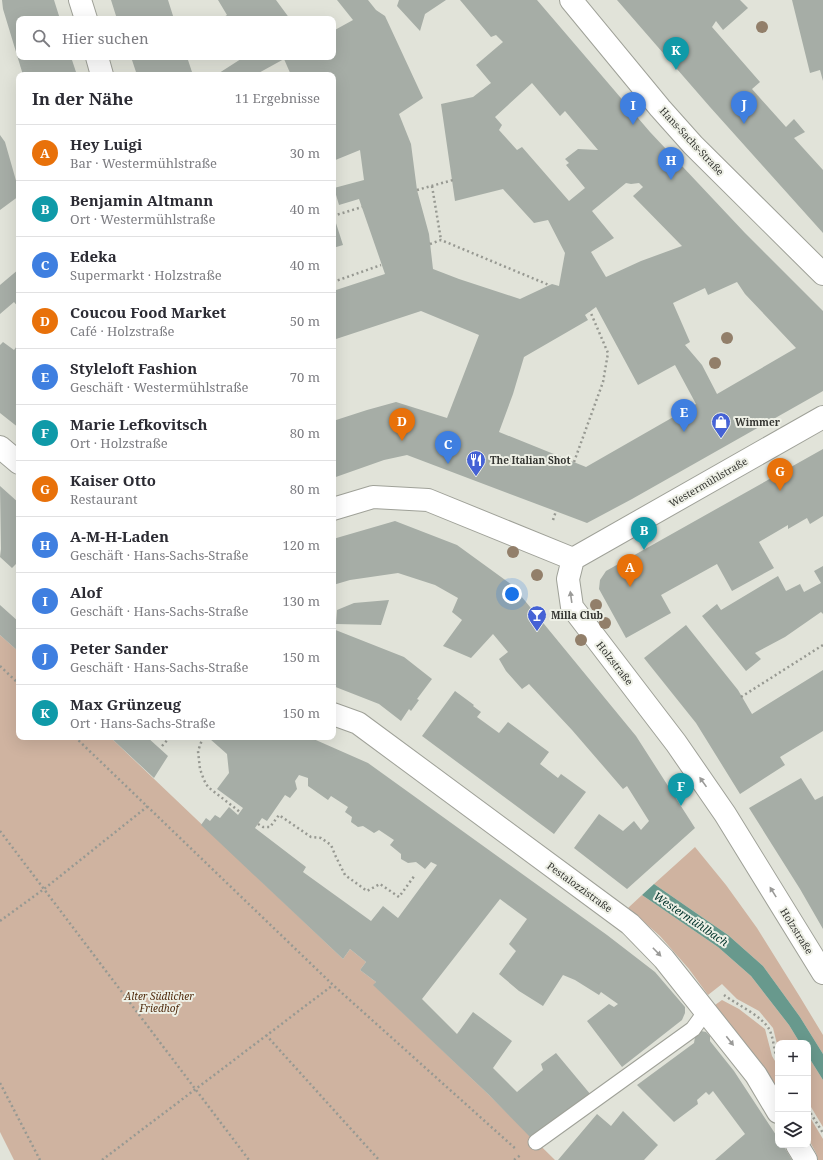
<!DOCTYPE html>
<html lang="de">
<meta charset="utf-8">
<style>
body{margin:0;font-family:"Noto Serif",serif;background:#f7f7f7;color:#2b2b33}
.controls{position:absolute;right:12px;bottom:12px;display:grid;overflow:hidden;border-radius:8px;box-shadow:0 4px 16px #0002}
.controls button{width:36px;height:36px;display:grid;place-items:center;padding:0;border:0;border-bottom:1px solid #e1e1e2;background:#fff;color:#2b2b33;font:20px sans-serif}
.you{position:absolute;left:512px;top:594px;width:14px;height:14px;margin:-10px;border:3px solid #fff;border-radius:50%;background:#1a73e8;box-shadow:0 0 0 6px #1a73e833}
.badge{display:grid;place-items:center;width:26px;height:26px;border-radius:50%;background:#d93025;color:#fff;font-size:13px;font-weight:700}
.pin{position:absolute;translate:-50% -33px;filter:drop-shadow(0 1px 2px #0008)}
.pin::after{content:'';position:absolute;top:21px;width:14px;height:12px;background:inherit;clip-path:polygon(0 0,100% 0,50% 100%)}
.list{margin:0;padding:0;list-style:none}
h2{display:flex;justify-content:space-between;align-items:center;height:52px;margin:0;padding:0 16px;font-size:17px}
h2 small{font-size:13px;font-weight:400;color:#7c7c81}
.list li{display:grid;grid-template-columns:26px 1fr auto;gap:12px;align-items:center;box-sizing:border-box;height:56px;padding:0 16px;border-top:1px solid #e1e1e2}
.list b{display:block;font-size:15px;white-space:nowrap}
.list p{margin:0;font-size:13px;white-space:nowrap;color:#7c7c81}
.list em{font-size:13px;font-style:normal;color:#7c7c81}
.icon{flex:none;width:22px;height:22px;fill:none;stroke:currentColor;stroke-width:2;stroke-linecap:round;stroke-linejoin:round}
.map{position:relative;flex:none;width:823px;height:1160px;overflow:hidden}
.search{position:absolute;background:#fff;box-shadow:0 4px 16px #0002;left:16px;top:16px;width:320px;height:44px;display:flex;align-items:center;gap:10px;box-sizing:border-box;padding:0 14px;border-radius:8px;color:#7c7c81;font-size:15px}
.panel{position:absolute;background:#fff;box-shadow:0 4px 16px #0002;left:16px;top:72px;width:320px;height:668px;border-radius:8px}
.map>svg:first-child{display:block}
.green{fill:#cfb3a0}
.water{fill:#68998d}
.building{fill:#a6ada6;fill-rule:evenodd}
.lines{fill:none;stroke-linecap:round;stroke-linejoin:round}
.service-casing{stroke:#9fa198;stroke-width:17}
.minor-casing{stroke:#9fa198;stroke-width:24}
.path{stroke:#979992;stroke-width:2.5;stroke-dasharray:2 3;stroke-linecap:butt}
.service{stroke:#fff;stroke-width:15}
.minor{stroke:#fff;stroke-width:22}
.tree{fill:#927f6a}
.oneway{fill:#9a9a98}
.labels{text-anchor:middle;stroke-width:4;stroke-linejoin:round;paint-order:stroke}
.street-label{font-size:10px;fill:#343531;stroke:#eef0e6}
.poi-label{font-size:10px;font-weight:bold;fill:#343531;stroke:#eef0e6;text-anchor:start}
.park-label{font-size:10px;font-style:italic;fill:#522d0f;stroke:#eef0e6}
.water-label{font-size:11px;font-style:italic;fill:#03342c;stroke:#eef0e6}
</style>
<div class="map">
<svg width="823" height="1160" viewBox="0 0 823 1160">
<rect width="100%" height="100%" fill="#e1e3d9"/>
<path class="green" d="M0,635L19,652V737H110L343,959L350,949L366,962L360,970L376,982L374,985L489,1095L555,1160H14L0,1132Z
M695,847L726,885L757,928L800,997L823,1035V1054L800,1017L763,966L728,935L654,884Z
M642,895L718,947L751,976L789,1025L800,1043H778V1048L773,1028L759,1011L737,999L722,984L708,995L689,969L660,936L628,908Z
M722,1000L739,1009L765,1029L772,1056L778,1066V1092L715,1005Z
M808,1056L823,1080V1127L808,1102Z
M808,1114L823,1139V1160H818L816,1153L808,1138Z"/>
<path class="water" d="M654,884L728,935L763,966L800,1017L823,1054V1080L808,1056V1043H800L789,1025L751,976L718,947L642,895Z"/>
<path class="building" d="M2,0H54L60,19H19V57H71L77,75H23L3,9Z
M111,0H168L174,19H117Z
M218,0H276L290,19H221L227,15Z
M337,0H368L376,10L385,16L423,98L399,114L411,144L417,190L429,234L433,269L459,279L520,299L552,284L559,286L565,253L548,220L534,223L503,189L455,201L441,104L473,97L491,83L476,65L503,42L496,35L491,37L460,0H537L650,132L745,233L823,311V391L632,499L587,523L407,455L384,460L333,478V421L367,410L396,402L447,418L479,335L421,311L333,340V291L385,274L359,199L339,205L334,188L364,180L360,150L333,161V75H291L284,59L255,75H216L244,57H333V31L353,20ZM532,83L560,116L565,111L598,150L578,149L565,159L569,163L566,165L585,188L569,201L522,147L517,150L499,130L502,125L495,117ZM626,183L631,184L639,183L643,187L633,196L682,246L641,261L606,277L591,252L614,238L592,211ZM737,282L745,294L796,348L717,394L702,365L685,345L690,342L673,303L705,288L708,295ZM596,307L638,385L675,365L696,404L586,467L499,432L513,394L524,357L588,320L585,315Z
M399,0H446L425,14L420,31L397,6Z
M617,0H740L748,8L723,30L716,21L712,27L760,82L752,89L786,127L794,119L805,132L794,138L823,170V233L710,107Z
M792,0H823V81L820,70L810,73Z
M131,57H187L193,75H137Z
M0,135L5,142L19,191V196L0,210Z
M333,220H335L343,245L333,248Z
M19,269V308L14,302L0,314V285Z
M3,342L14,350L19,343V428L0,413V345Z
M823,449V516L810,524L807,518L788,529V525L759,542L774,568L732,591L717,564L661,595L671,613L626,638L599,589L600,580L606,571Z
M0,486L19,503V566L16,564L12,568L0,557L1,549Z
M395,521L457,545L512,585L636,736L695,828L627,889L574,848L599,814L623,831L634,821L641,830L649,821L627,786L623,789L572,730L529,684L522,689L506,671L499,659L508,652L493,634L471,658L443,646L462,620L452,612L458,598L435,585L398,573L350,580L333,585V539Z
M823,566V614L821,612L785,637L755,653L761,659L746,671L702,616L717,604L721,610L778,576L786,591L800,584L804,592L821,583L814,571Z
M389,600L381,625L336,624L337,610L354,603Z
M0,605L19,622V652L0,635Z
M686,625L738,690L752,714L823,670V731L780,757L785,765L740,794L696,723L644,658Z
M333,629L404,657L432,679L417,699L419,700L411,711L409,709L401,721L379,704L333,686Z
M455,691L474,705L473,706L481,712L477,717L499,733L508,722L549,752L540,764L558,778L561,774L586,792L554,834L422,736Z
M110,737H147L168,756L154,778Z
M212,737H309L368,763L607,935L655,972L685,1007V1013L682,1020L622,1067L587,1021L609,1004L614,1007L618,1004L601,992L599,995L575,980L563,975L543,1006L519,991L499,974L516,951L509,944L527,919L500,899L422,999L457,1034L473,1012L512,1041L493,1068L517,1092L543,1070L541,1064L556,1053L591,1095L532,1139L489,1095L373,985L376,982L360,970L366,962L350,949L343,959L201,825L206,818L210,821L215,815L220,818L229,807L238,815L243,808L217,789L229,773L227,754L210,739ZM299,775L308,778V786L328,800L331,796L348,807L345,812L352,817L351,822L358,827L363,826L374,833L379,830L394,840L390,845L401,854V859L408,863L416,862L425,869L431,862L437,865L398,918L383,906L371,921L303,872L306,867L255,828L262,818L267,821L285,795L290,798L297,789L295,781Z
M801,778L815,800L823,796V929L800,889L749,808Z
M701,1031L706,1032L710,1036V1041L734,1071L778,1138V1145H783L792,1160H715L745,1134L713,1091L709,1095L706,1092L697,1100L698,1104L674,1122L637,1085L694,1043L695,1037Z
M623,1111L658,1145L644,1160H558L597,1114L611,1126Z"/>
<g class="lines">
<defs>
<path id="service" d="M536,1142L693,1029L706,1011"/>
<path id="minor" d="M80,0L86,19
M571,0L660,108L693,145L823,274
M97,57L102,75
M0,447L19,463
M333,509L373,497L428,500L573,559
M573,559L568,579L572,607L676,743L725,814L823,973
M573,559L823,417
M333,714L358,723L630,924L664,959L756,1075L778,1112
M797,1145L806,1160"/>
</defs>
<use href="#service" class="service-casing"/>
<use href="#minor" class="minor-casing"/>
<path class="path" d="M187,58L188,57
M129,75L136,73
M432,186L441,240
M417,190L453,180
M333,216L362,207
M430,244L441,240L549,285
M333,282L381,265
M574,462L603,382L608,353L590,311
M553,520L556,511
M0,666L19,684
M741,697L823,645
M75,737L333,985L517,1150
M203,737L198,751L200,769L204,780L208,787L240,812
M162,746L170,737
M258,824L263,827H270L279,815L311,837L321,838L331,845L336,857L345,875L367,891L380,884L399,897L415,875
M0,831L249,1160
M0,921L44,889L148,806
M724,995C736,1004 762,1016 769,1029C773,1036 774,1048 776,1056L778,1060
M266,1035L379,1160
M0,1083L40,1160
M808,1109L823,1133
M102,1160L333,985
M514,1160L522,1154"/>
<use href="#service" class="service"/>
<use href="#minor" class="minor"/>
</g>
<g class="tree">
<circle cx="762" cy="27" r="6"/>
<circle cx="727" cy="338" r="6"/>
<circle cx="715" cy="363" r="6"/>
<circle cx="513" cy="552" r="6"/>
<circle cx="537" cy="575" r="6"/>
<circle cx="596" cy="605" r="6"/>
<circle cx="605" cy="623" r="6"/>
<circle cx="581" cy="640" r="6"/>
</g>
<defs><path id="oneway-solid" d="M-6-.8H1V-3.2L6.5 0L1 3.2V.8H-6Z"/></defs>
<g class="oneway">
<use href="#oneway-solid" transform="translate(571 597) rotate(-98)"/>
<use href="#oneway-solid" transform="translate(703 782) rotate(-125)"/>
<use href="#oneway-solid" transform="translate(773 892) rotate(-122)"/>
<use href="#oneway-solid" transform="translate(657 952) rotate(46)"/>
<use href="#oneway-solid" transform="translate(730 1041) rotate(52)"/>
</g>
<defs>
<symbol id="shop-pin" viewBox="-11 -11 22 30"><path d="M0 17L-7.5 6A9.5 9.5 0 1 1 7.5 6Z" fill="#4562d5" stroke="#eef0e6"/><path d="M-5-2.5h2.3a2.7 3.5 0 0 1 5.4 0H5L5.5 6h-11ZM-1.5-2.5h3a1.5 2.3 0 0 0-3 0Z" fill="#fff"/></symbol>
<symbol id="restaurant-pin" viewBox="-11 -11 22 30"><path d="M0 17L-7.5 6A9.5 9.5 0 1 1 7.5 6Z" fill="#4562d5" stroke="#eef0e6"/><path d="M-5-6h1v4h1v-4h1v4h1v-4h1v5L-1.5 .5V6h-2V.5L-5-1ZM5-6V6H3V1.5H1.5Q1.5-4 5-6Z" fill="#fff"/></symbol>
<symbol id="bar-pin" viewBox="-11 -11 22 30"><path d="M0 17L-7.5 6A9.5 9.5 0 1 1 7.5 6Z" fill="#4562d5" stroke="#eef0e6"/><path d="M-6-5H6L.8 .8V4.5H3.5V6h-7V4.5H-.8V.8Z" fill="#fff"/></symbol>
</defs>
<g fill-rule="evenodd">
<use href="#shop-pin" x="710" y="411" width="22" height="30"/>
<use href="#restaurant-pin" x="465" y="449" width="22" height="30"/>
<use href="#bar-pin" x="526" y="604" width="22" height="30"/>
</g>
<g class="labels">
<g class="street-label">
<text transform="translate(692 141) rotate(47)" y="4">Hans-Sachs-Straße</text>
<text transform="translate(708 482) rotate(-30)" y="4">Westermühlstraße</text>
<text transform="translate(615 663) rotate(52)" y="4">Holzstraße</text>
<text transform="translate(580 887) rotate(36)" y="4">Pestalozzistraße</text>
<text transform="translate(797 931) rotate(58)" y="4">Holzstraße</text>
</g>
<g class="poi-label">
<text x="735" y="426">Wimmer</text>
<text x="490" y="464">The Italian Shot</text>
<text x="551" y="619">Milla Club</text>
</g>
<g class="park-label">
<text x="159" y="1000">Alter Südlicher<tspan x="159" dy="12">Friedhof</tspan></text>
</g>
<g class="water-label">
<text transform="translate(691 919) rotate(34)" y="4">Westermühlbach</text>
</g>
</g>
</svg>
<div class="controls">
<button>+</button>
<button>−</button>
<button><svg class="icon" aria-label="layers" viewBox="0 0 24 24"><path d="M12 4l9 5-9 5-9-5zM3 14l9 5 9-5"/></svg></button>
</div>
<div class="you"></div>
<div class="pin badge" style="left:630px;top:587px;background:#e8710a">A</div>
<div class="pin badge" style="left:644px;top:550px;background:#0f9aa8">B</div>
<div class="pin badge" style="left:448px;top:464px;background:#3f7fe0">C</div>
<div class="pin badge" style="left:402px;top:441px;background:#e8710a">D</div>
<div class="pin badge" style="left:684px;top:432px;background:#3f7fe0">E</div>
<div class="pin badge" style="left:681px;top:806px;background:#0f9aa8">F</div>
<div class="pin badge" style="left:780px;top:491px;background:#e8710a">G</div>
<div class="pin badge" style="left:671px;top:180px;background:#3f7fe0">H</div>
<div class="pin badge" style="left:633px;top:125px;background:#3f7fe0">I</div>
<div class="pin badge" style="left:744px;top:124px;background:#3f7fe0">J</div>
<div class="pin badge" style="left:676px;top:70px;background:#0f9aa8">K</div>
<div class="search"><svg class="icon" aria-label="search" viewBox="0 0 24 24"><circle cx="10" cy="10" r="6"/><path d="M15 15l6 6"/></svg>Hier suchen</div>
<section class="panel">
<h2>In der Nähe<small>11 Ergebnisse</small></h2>
<ul class="list">
<li><span class="badge" style="background:#e8710a">A</span><div><b>Hey Luigi</b><p>Bar · Westermühlstraße</p></div><em>30 m</em></li>
<li><span class="badge" style="background:#0f9aa8">B</span><div><b>Benjamin Altmann</b><p>Ort · Westermühlstraße</p></div><em>40 m</em></li>
<li><span class="badge" style="background:#3f7fe0">C</span><div><b>Edeka</b><p>Supermarkt · Holzstraße</p></div><em>40 m</em></li>
<li><span class="badge" style="background:#e8710a">D</span><div><b>Coucou Food Market</b><p>Café · Holzstraße</p></div><em>50 m</em></li>
<li><span class="badge" style="background:#3f7fe0">E</span><div><b>Styleloft Fashion</b><p>Geschäft · Westermühlstraße</p></div><em>70 m</em></li>
<li><span class="badge" style="background:#0f9aa8">F</span><div><b>Marie Lefkovitsch</b><p>Ort · Holzstraße</p></div><em>80 m</em></li>
<li><span class="badge" style="background:#e8710a">G</span><div><b>Kaiser Otto</b><p>Restaurant</p></div><em>80 m</em></li>
<li><span class="badge" style="background:#3f7fe0">H</span><div><b>A-M-H-Laden</b><p>Geschäft · Hans-Sachs-Straße</p></div><em>120 m</em></li>
<li><span class="badge" style="background:#3f7fe0">I</span><div><b>Alof</b><p>Geschäft · Hans-Sachs-Straße</p></div><em>130 m</em></li>
<li><span class="badge" style="background:#3f7fe0">J</span><div><b>Peter Sander</b><p>Geschäft · Hans-Sachs-Straße</p></div><em>150 m</em></li>
<li><span class="badge" style="background:#0f9aa8">K</span><div><b>Max Grünzeug</b><p>Ort · Hans-Sachs-Straße</p></div><em>150 m</em></li>
</ul>
</section>
</div>
